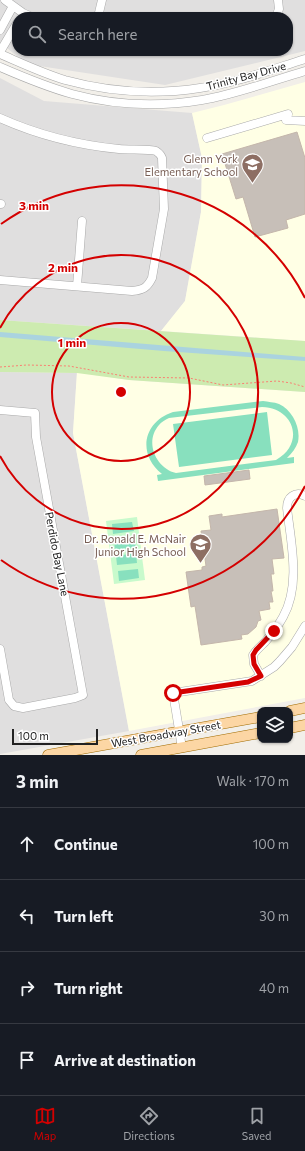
<!DOCTYPE html>
<meta charset="utf-8">
<style>
body{margin:0;font-family:Commissioner,sans-serif;background:#242831;color:#f1f3f6}
.controls{position:absolute;right:12px;bottom:12px;display:grid;overflow:hidden;border-radius:8px;box-shadow:0 1px 3px #0004}
.controls button{width:36px;height:36px;display:grid;place-items:center;padding:0;border:0;border-bottom:1px solid #363941;background:#171b24;color:#f1f3f6;font:20px sans-serif}
.scale{position:absolute;left:12px;bottom:10px;width:86px;box-sizing:border-box;padding-left:4px;border:2px solid #222;border-top:0;font-size:11px;line-height:14px;white-space:nowrap;color:#222;-webkit-text-stroke:3px #fff;paint-order:stroke}
.stop{position:absolute;width:12px;height:12px;margin:-9px;border:3px solid #d40000;border-radius:50%;background:#fff}
.stop.end{background:#d40000;border-color:#fff;box-shadow:0 1px 4px #0008}
.list{margin:0;padding:0;list-style:none}
h2{display:flex;justify-content:space-between;align-items:center;height:52px;margin:0;padding:0 16px;font-size:17px}
h2 small{font-size:13px;font-weight:400;color:#9ea1a6}
.list li{display:grid;grid-template-columns:26px 1fr auto;gap:12px;align-items:center;box-sizing:border-box;height:72px;padding:0 16px;border-top:1px solid #363941}
.list b{display:block;font-size:15px;white-space:nowrap}
.list em{font-size:13px;font-style:normal;color:#9ea1a6}
.icon{flex:none;width:22px;height:22px;fill:none;stroke:currentColor;stroke-width:2;stroke-linecap:round;stroke-linejoin:round}
.map{position:relative;flex:none;width:305px;height:755px;overflow:hidden}
.search{position:absolute;background:#171b24;box-shadow:0 1px 3px #0004;left:12px;right:12px;top:12px;height:44px;display:flex;align-items:center;gap:10px;box-sizing:border-box;padding:0 14px;border-radius:16px;color:#9ea1a6;font-size:15px}
.sheet{height:340px;background:#171b24}
nav{display:flex;justify-content:space-around;align-items:center;box-sizing:border-box;height:56px;border-top:1px solid #363941;background:#171b24;font-size:11px;color:#9ea1a6}
nav a{display:grid;justify-items:center;gap:2px}
nav .on{color:#d40000}
.map>svg:first-child{display:block}
.residential{fill:#e0dfdf;fill-rule:evenodd}
.education{fill:#ffffe5}
.grass{fill:#cdebb0}
.park{fill:#c8facc}
.pitch{fill:#88e0be;fill-rule:evenodd}
.water{fill:#aad3df}
.building{fill:#c7bfb8;stroke:#c4b6ab}
.lines{fill:none;stroke-linecap:round;stroke-linejoin:round}
.minor-casing{stroke:#a9a9a9;stroke-width:9}
.major-casing{stroke:#a06b00;stroke-width:11}
.path{stroke:#fa8072;stroke-width:1;stroke-dasharray:2 2;stroke-linecap:butt}
.minor{stroke:#fff;stroke-width:8}
.major{stroke:#fcd6a4;stroke-width:10}
.route{stroke:#d40000;stroke-width:5}
.ring{fill:none;stroke:#d40000;stroke-width:2}
.labels{text-anchor:middle;stroke-width:3;stroke-linejoin:round;paint-order:stroke}
.street-label{font-size:11px;fill:#222;stroke:#fff}
.education-label{font-size:11px;fill:#785e54;stroke:#fff;text-anchor:end}
.centre{fill:#d40000;stroke:#fff;stroke-width:2}
.ring-label{font-size:12px;text-anchor:middle;font-weight:bold;fill:#d40000;stroke:#fff;stroke-width:3;stroke-linejoin:round;paint-order:stroke}
</style>
<div class="map">
<svg width="305" height="755" viewBox="0 0 305 755">
<rect width="100%" height="100%" fill="#f2efe9"/>
<path class="residential" d="M0,0H305V51L165,85L26,64L0,42ZM17,17H288V51H17Z
M0,78L44,101L192,113L202,158L201,212L185,301L161,331L0,320Z
M0,372L77,373L73,433L129,731L0,754Z"/>
<path class="education" d="M305,82V341L161,331L185,301L201,212L202,158L192,113L224,105Z
M77,372L129,380L305,392V698L129,731L73,433Z"/>
<path class="grass" d="M0,320L305,341V392L129,380L77,373L0,372Z"/>
<path class="park" d="M137,517L145,580L114,584L106,521Z"/>
<path class="pitch" d="M263,401C268,402 274,402 279,404C292,410 301,427 298,442C296,448 292,453 287,458L294,457V463L158,481L157,475L162,474C137,454 143,422 173,412ZM262,407C295,408 305,444 276,460L176,473C156,468 144,442 159,425C161,422 165,420 169,418Z
M267,412L272,455L179,467L173,424Z
M132,522L134,531L113,534L112,524Z
M134,538L136,547L115,550L114,540Z
M136,553L137,563L117,565L116,556Z
M138,569L139,578L119,581L118,571Z"/>
<path class="water" d="M0,332L305,357V361L164,351L0,337Z"/>
<path class="building" d="M297,132L305,158V214L286,220L288,228L255,237L243,197L236,199L222,154Z
M249,470L250,479L205,485L204,476Z
M277,509L284,558L272,559L274,574H271L273,591H271L273,602H269L270,609L259,611L261,620L258,621L256,627L248,634L241,635L242,639L201,645L195,606L191,607L186,572L202,570V567L206,566L201,531L211,530L209,516L222,514V517Z"/>
<g class="lines">
<defs>
<path id="minor" d="M5,0L23,13L32,17
M98,17L102,0
M276,17L279,9L278,0
M0,30L13,6
M0,52L17,23
M0,54C21,63 42,73 65,80C109,92 155,95 200,88C236,83 270,70 305,59
M0,67C23,77 47,87 72,94C113,105 159,107 202,100C237,94 271,81 305,71
M0,118C38,135 78,145 119,149C128,150 150,149 156,151C159,153 161,155 162,158L164,209L152,278C147,288 143,290 132,291L0,280
M286,120L305,121
M207,138L288,114
M0,204H1
M77,286L82,221
M0,410L35,413L36,437L83,695L75,698L23,708L14,706L9,700L0,649
M261,676L254,664L253,655C256,650 261,646 265,642C272,634 278,626 283,617C301,585 291,543 287,508C287,497 295,491 305,496
M182,748L173,693L252,681L274,667L280,661L292,647L305,626"/>
<path id="major" d="M290,711L305,708
M290,728L305,725
M48,755L260,717
M141,755L260,733"/>
</defs>
<use href="#minor" class="minor-casing"/>
<use href="#major" class="major-casing"/>
<path class="path" d="M0,367L27,365L69,366L129,377L189,378L223,385L277,381L291,383L305,387"/>
<use href="#minor" class="minor"/>
<use href="#major" class="major"/>
</g>
<g class="lines">
<path class="route" d="M173,693L248,682L261,676L254,664L253,655L256,650L274,631"/>
</g>
<g class="ring">
<circle cx="121" cy="392" r="69"/>
<path d="M0 328A137 137 0 1 1 0 456"/>
<path d="M305 486A206 206 0 0 1 1 560M1 224A206 206 0 0 1 305 298"/>
</g>
<defs>
<symbol id="school-pin" viewBox="-11 -11 22 30"><path d="M0 17L-7.5 6A9.5 9.5 0 1 1 7.5 6Z" fill="#8d6e63" stroke="#fff"/><path d="M0-5L7-2L0 1L-7-2ZM-4 1L0 2.5L4 1V4Q0 6-4 4Z" fill="#fff"/></symbol>
</defs>
<g fill-rule="evenodd">
<use href="#school-pin" x="240" y="152" width="25" height="34"/>
<use href="#school-pin" x="188" y="532" width="25" height="34"/>
</g>
<g class="labels">
<g class="street-label">
<text transform="translate(246 76) rotate(-15)" y="4">Trinity Bay Drive</text>
<text transform="translate(57 554) rotate(79)" y="4">Perdido Bay Lane</text>
<text transform="translate(166 734) rotate(-10)" y="4">West Broadway Street</text>
</g>
<g class="education-label">
<text x="238" y="163">Glenn York<tspan x="238" dy="13">Elementary School</tspan></text>
<text x="186" y="543">Dr. Ronald E. McNair<tspan x="186" dy="13">Junior High School</tspan></text>
</g>
</g>
<circle cx="121" cy="392" r="6" class="centre"/>
<g class="ring-label">
<text x="34" y="210">3 min</text>
<text x="63" y="272">2 min</text>
<text x="72" y="347">1 min</text>
</g>
</svg>
<div class="controls">
<button><svg class="icon" aria-label="layers" viewBox="0 0 24 24"><path d="M12 4l9 5-9 5-9-5zM3 14l9 5 9-5"/></svg></button>
</div>
<div class="scale">100 m</div>
<div class="stop" style="left:173px;top:693px"></div>
<div class="stop end" style="left:274px;top:631px"></div>
<div class="search"><svg class="icon" aria-label="search" viewBox="0 0 24 24"><circle cx="10" cy="10" r="6"/><path d="M15 15l6 6"/></svg>Search here</div>
</div>
<section class="sheet">
<h2>3 min<small>Walk · 170 m</small></h2>
<ul class="list">
<li><svg class="icon" aria-label="ahead" viewBox="0 0 24 24"><path d="M12 20V5M6 11l6-6 6 6"/></svg><div><b>Continue</b></div><em>100 m</em></li>
<li><svg class="icon" aria-label="left" viewBox="0 0 24 24"><path d="M17 20v-9H6M10 6l-5 5 5 5"/></svg><div><b>Turn left</b></div><em>30 m</em></li>
<li><svg class="icon" aria-label="right" viewBox="0 0 24 24"><path d="M7 20v-9h11M14 6l5 5-5 5"/></svg><div><b>Turn right</b></div><em>40 m</em></li>
<li><svg class="icon" aria-label="arrive" viewBox="0 0 24 24"><path d="M6 21V4h12l-3 4 3 4H6"/></svg><div><b>Arrive at destination</b></div></li>
</ul>
</section>
<nav>
<a class="on"><svg class="icon" aria-label="map" viewBox="0 0 24 24"><path d="M3 6l6-2 6 2 6-2v14l-6 2-6-2-6 2zM9 4v14M15 6v14"/></svg>Map</a>
<a><svg class="icon" aria-label="directions" viewBox="0 0 24 24"><path d="M12 3l9 9-9 9-9-9zM9 14v-3h6M13 9l2 2-2 2"/></svg>Directions</a>
<a><svg class="icon" aria-label="saved" viewBox="0 0 24 24"><path d="M7 4h10v16l-5-4-5 4z"/></svg>Saved</a>
</nav>
